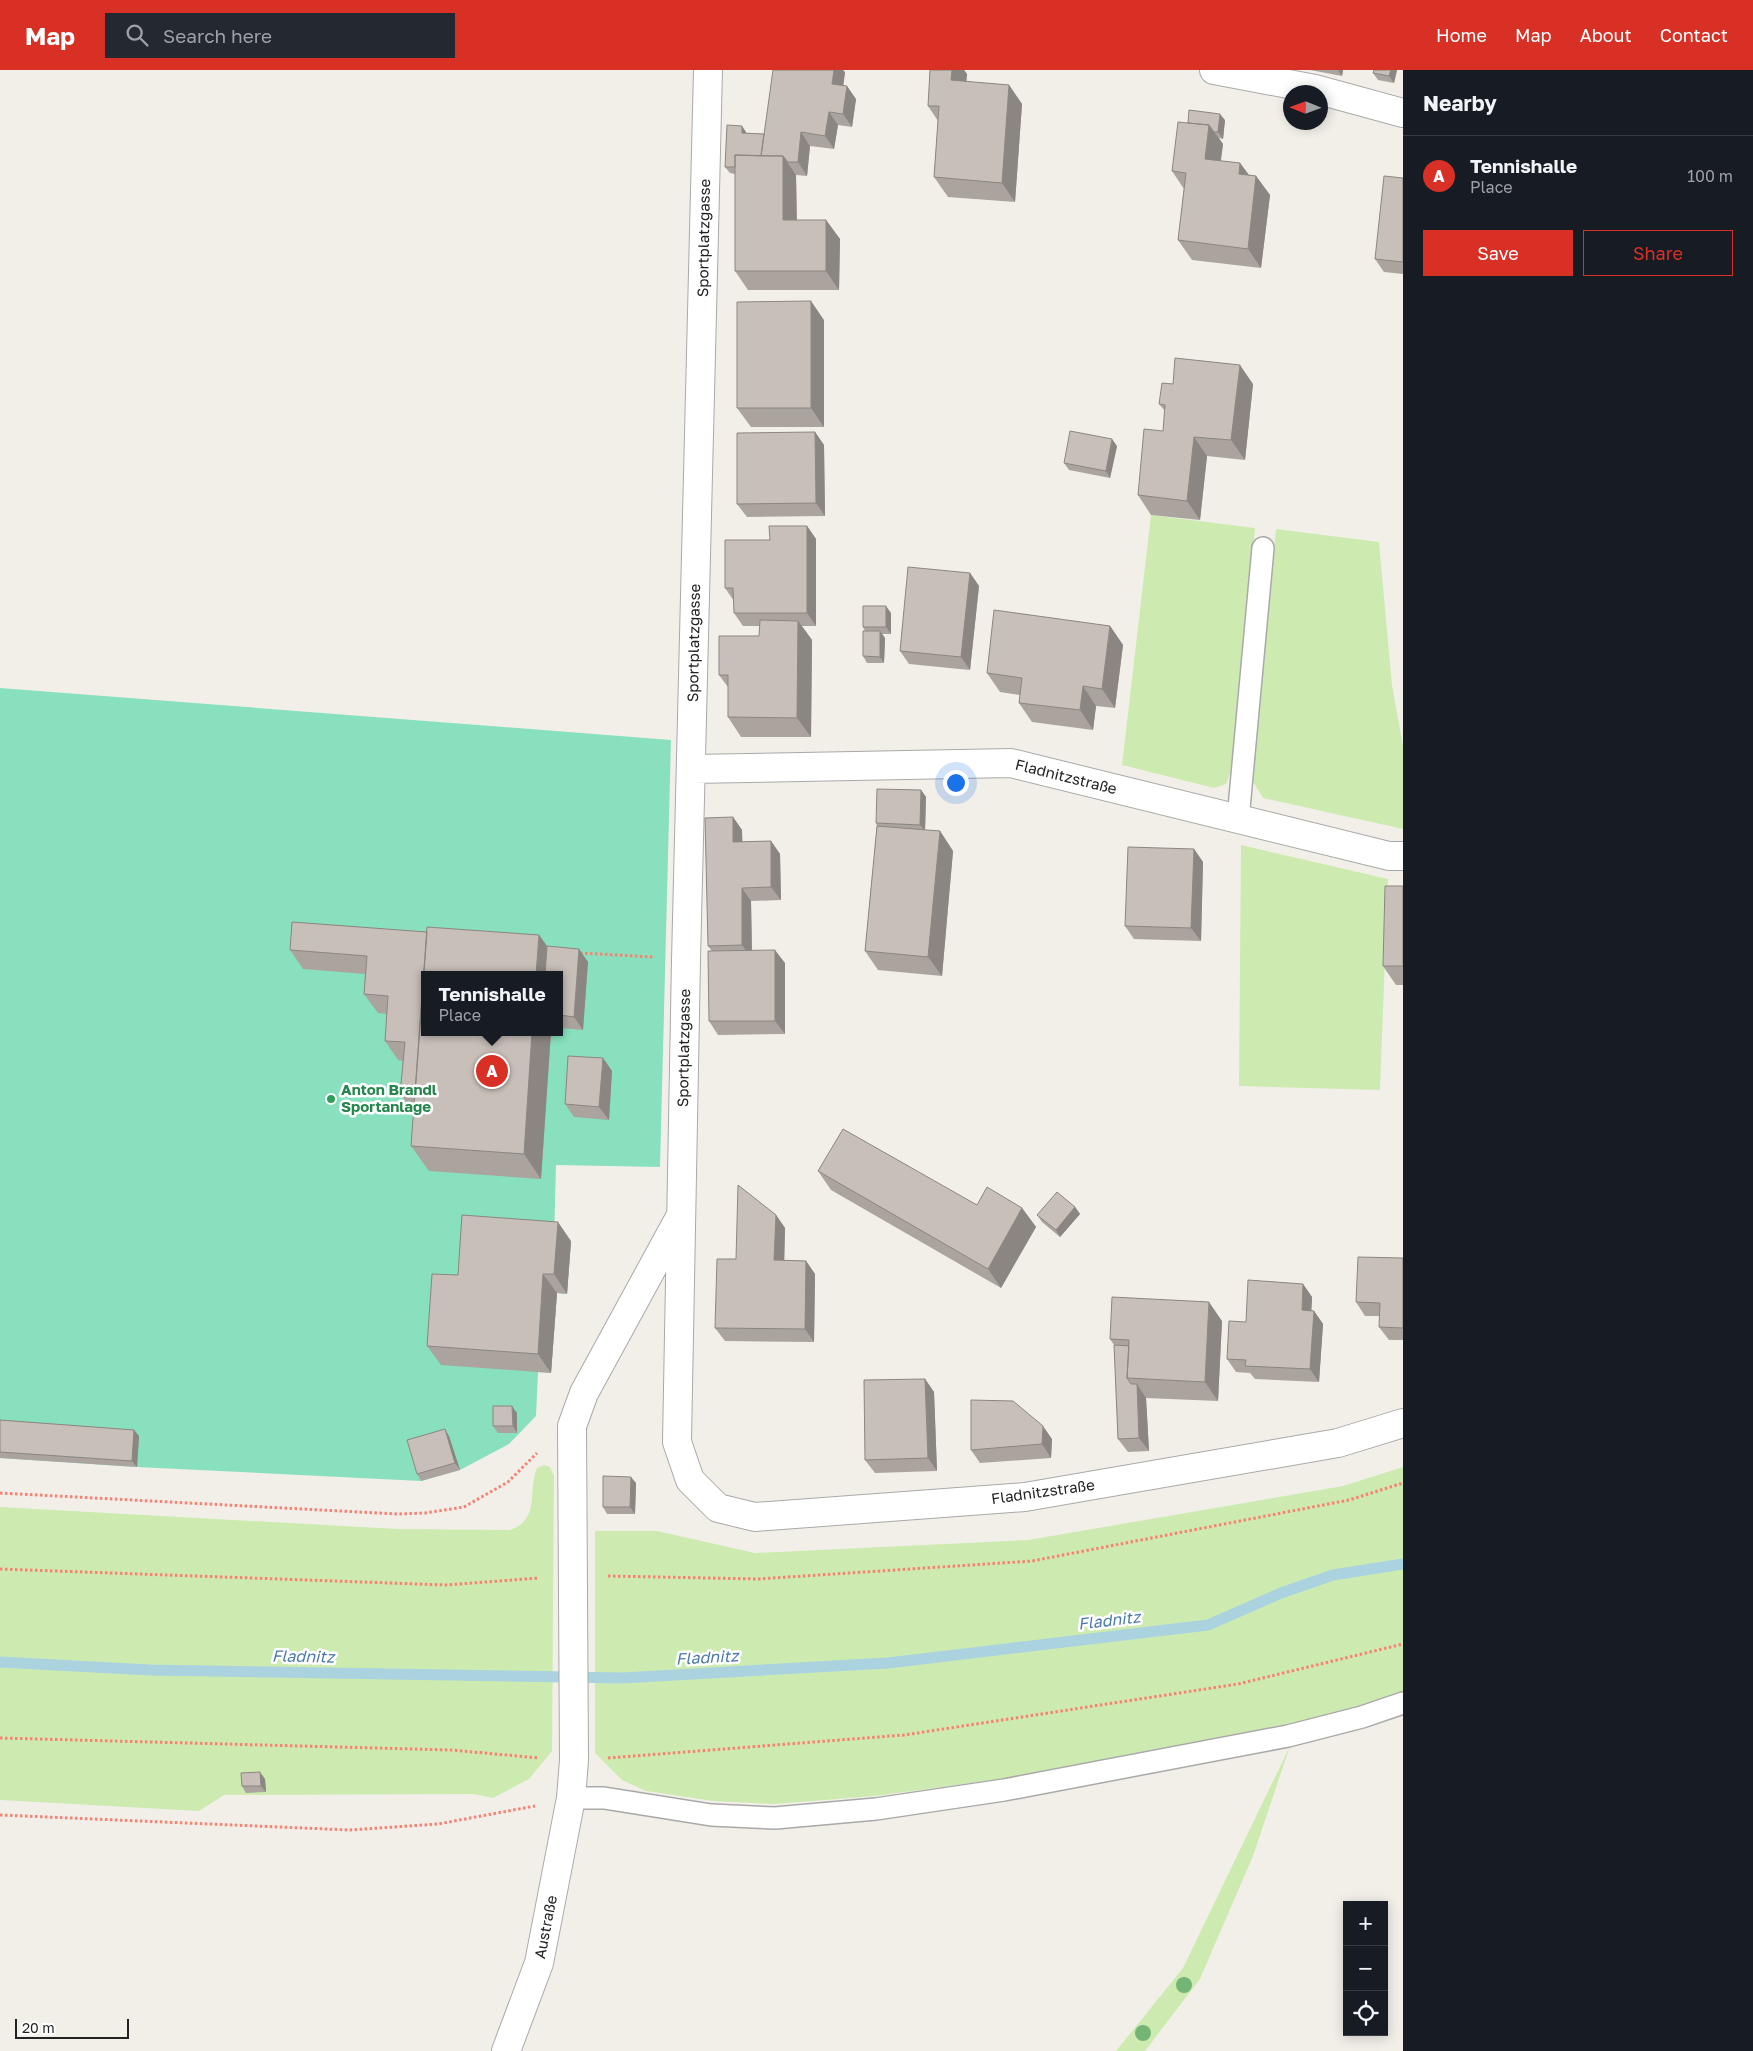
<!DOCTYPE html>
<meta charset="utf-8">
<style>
body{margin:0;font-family:"Golos Text",sans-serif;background:#242831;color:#f1f3f6}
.controls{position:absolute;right:15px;bottom:15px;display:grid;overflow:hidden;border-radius:0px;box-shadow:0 2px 12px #0003}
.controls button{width:45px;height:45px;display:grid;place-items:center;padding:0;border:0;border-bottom:1px solid #363941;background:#171b24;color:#f1f3f6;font:25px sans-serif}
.compass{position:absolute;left:1283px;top:15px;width:45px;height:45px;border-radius:50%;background:#171b24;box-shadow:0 2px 12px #0003;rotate:271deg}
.scale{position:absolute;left:15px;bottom:12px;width:114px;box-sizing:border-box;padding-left:5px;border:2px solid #222;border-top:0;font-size:14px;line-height:18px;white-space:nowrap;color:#222;-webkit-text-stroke:4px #fff;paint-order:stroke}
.you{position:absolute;left:955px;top:712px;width:18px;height:18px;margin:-12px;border:4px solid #fff;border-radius:50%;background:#1a73e8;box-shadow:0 0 0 8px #1a73e833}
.badge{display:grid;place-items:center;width:32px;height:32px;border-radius:50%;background:#d93025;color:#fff;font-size:16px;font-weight:700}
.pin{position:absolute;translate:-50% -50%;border:2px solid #fff;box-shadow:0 1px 5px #0006}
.popup{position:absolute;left:421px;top:901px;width:142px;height:65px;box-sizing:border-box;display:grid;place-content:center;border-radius:0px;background:#171b24;filter:drop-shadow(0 1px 4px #0005);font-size:16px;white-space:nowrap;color:#9ea1a6}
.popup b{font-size:19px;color:#f1f3f6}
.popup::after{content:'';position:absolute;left:50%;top:100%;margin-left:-10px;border:10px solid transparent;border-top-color:#171b24}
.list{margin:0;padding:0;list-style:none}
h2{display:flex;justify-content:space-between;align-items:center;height:65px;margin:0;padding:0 20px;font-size:21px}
h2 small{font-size:16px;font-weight:400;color:#9ea1a6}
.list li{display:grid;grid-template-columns:32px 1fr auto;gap:15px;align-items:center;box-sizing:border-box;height:80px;padding:0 20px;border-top:1px solid #363941}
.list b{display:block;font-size:19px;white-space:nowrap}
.list p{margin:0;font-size:16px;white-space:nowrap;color:#9ea1a6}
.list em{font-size:16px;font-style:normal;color:#9ea1a6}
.actions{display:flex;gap:10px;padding:15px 20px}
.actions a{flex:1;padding:11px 0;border:1px solid #d93025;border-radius:0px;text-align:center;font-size:18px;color:#d93025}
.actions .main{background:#d93025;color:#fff}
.icon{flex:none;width:28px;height:28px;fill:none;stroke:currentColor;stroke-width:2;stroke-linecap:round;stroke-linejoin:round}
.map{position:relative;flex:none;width:1403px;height:1981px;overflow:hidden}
header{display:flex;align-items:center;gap:30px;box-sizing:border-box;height:70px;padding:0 25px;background:#d93025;color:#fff}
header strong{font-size:24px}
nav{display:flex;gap:28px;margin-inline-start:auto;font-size:18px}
.search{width:350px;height:45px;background:#242831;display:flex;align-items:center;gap:12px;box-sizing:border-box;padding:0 18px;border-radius:0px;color:#9ea1a6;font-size:19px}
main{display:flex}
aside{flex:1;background:#171b24}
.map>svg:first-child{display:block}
.grass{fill:#cdebb0}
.pitch{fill:#88e0be;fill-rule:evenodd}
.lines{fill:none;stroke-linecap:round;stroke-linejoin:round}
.stream{stroke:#aad3df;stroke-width:11}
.lane-casing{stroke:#a9a9a9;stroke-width:24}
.street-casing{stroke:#a9a9a9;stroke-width:30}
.path{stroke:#fa8072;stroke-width:3;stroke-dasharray:2.5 2.5;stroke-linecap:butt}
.lane{stroke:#fff;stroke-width:21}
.street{stroke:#fff;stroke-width:28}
.tree{fill:#74b475}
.wall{fill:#aba49e}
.shaded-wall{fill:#8b8681}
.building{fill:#c7bfb8;stroke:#8b8681}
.leisure-dot{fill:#2e9e5b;stroke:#fff;stroke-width:2}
.labels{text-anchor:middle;stroke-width:5;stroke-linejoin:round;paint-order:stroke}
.street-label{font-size:15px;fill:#222;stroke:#fff}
.leisure-label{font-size:15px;font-weight:bold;fill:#27864d;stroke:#fff;text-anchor:start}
.water-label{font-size:16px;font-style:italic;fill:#4a7aab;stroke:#fff}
</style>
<header>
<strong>Map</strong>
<div class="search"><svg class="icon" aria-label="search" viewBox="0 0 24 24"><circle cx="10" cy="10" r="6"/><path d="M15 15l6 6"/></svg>Search here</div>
<nav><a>Home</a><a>Map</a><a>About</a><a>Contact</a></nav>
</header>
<main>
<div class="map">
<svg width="1403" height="1981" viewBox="0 0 1403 1981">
<rect width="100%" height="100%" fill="#f2efe9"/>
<path class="grass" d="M1151,445L1255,458L1232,698L1226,714L1214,718L1122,695Z
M1276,459L1379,472L1392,615L1403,676V759L1263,728L1252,710Z
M1241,775L1388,809L1380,1020L1239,1016Z
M544,1395L550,1397L554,1406L552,1681L529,1709L493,1728L473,1724L224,1725L199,1741L0,1730V1437L398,1459L510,1460C541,1449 527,1422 537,1398Z
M1403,1397V1622L1361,1636L1283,1655L1001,1709L875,1726L774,1734L713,1731L646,1721L622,1710L595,1683V1461H657L755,1483L1028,1470L1343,1416Z
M1290,1676L1253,1786L1200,1909L1145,1981H1116L1183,1898Z"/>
<path class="pitch" d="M0,618L671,670L660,1097L556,1095L554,1170L571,1171L567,1224L557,1223L551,1303L538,1302L536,1346L509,1374L460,1400L421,1411L137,1397L0,1388ZM424,905H560V962H424Z"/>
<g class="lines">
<path class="stream" d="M0,1592L150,1600L622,1608L888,1593L1208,1555L1281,1523L1333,1505L1403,1494"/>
<defs>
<path id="lane" d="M1238,749L1263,478
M571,1728H604L711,1745L775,1748L876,1739L1004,1720L1288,1666L1362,1647L1403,1633"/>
<path id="street" d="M708,0L686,890L677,1372L690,1410L718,1438L755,1447L1025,1427L1338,1373L1403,1353
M1214,0L1315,19L1403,43
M691,699L1011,693L1389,786H1403
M506,1981L539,1893L571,1728L574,1690L572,1356L584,1323L679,1149"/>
</defs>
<use href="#lane" class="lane-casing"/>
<use href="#street" class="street-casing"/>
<path class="path" d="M580,883L653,887
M0,1423L397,1444L425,1443L464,1437L508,1412L537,1383
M0,1499L446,1515L539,1508
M608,1506L758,1509L1032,1491L1349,1430L1403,1413
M0,1668L451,1680L539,1688
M608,1688L904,1665L1238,1614L1403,1574
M0,1745L350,1760L438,1754L535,1736"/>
<use href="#lane" class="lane"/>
<use href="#street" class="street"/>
</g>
<g class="tree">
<circle cx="1184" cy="1915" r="8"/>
<circle cx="1143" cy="1963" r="8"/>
</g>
<path class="wall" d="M930,0H964L967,4L966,12L1009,15L1022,34L1015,132L948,127L934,107L938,51L928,36Z
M1310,0H1343L1342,6Z
M1374,0H1397L1394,13L1378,10L1373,3Z
M845,2L843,15L856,29L852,57L838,55L834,79L810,76L807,106L796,105L797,150H826L840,169L839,220H748L735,201V104L730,103L725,97L746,62V63L764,64Z
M1225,50L1223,69L1219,68L1223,74L1221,91L1240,93L1249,105L1256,106L1270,125L1261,198L1192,190L1178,170L1184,119L1172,101L1188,53Z
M1403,108V204L1384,202L1375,189Z
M824,250V357H751L737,338Z
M1173,314H1253L1245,390L1207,386L1200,450L1151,445L1138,425L1163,361L1165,341L1159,334Z
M815,362L824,375L825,446L747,447L737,434Z
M1117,376L1110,408L1069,400L1064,393Z
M807,456L816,469V556H802L812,570L811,667H741L728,647V617L719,605L759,566L760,556H743L734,543V531L725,518L770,470Z
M970,503L979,516L970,600L909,594L900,581Z
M891,543V564H882L885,568L884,593H867L863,586L865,561L863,557Z
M1110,556L1123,575L1115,638L1096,636L1093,660L1032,652L1019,633L1020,625L1000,622L987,603Z
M921,720L926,727L925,760L940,761L953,781L942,906L878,900L865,881L877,756L876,753Z
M733,747L742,760V772L771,771L780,784L781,830L751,831L752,881L785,893V964L718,965L709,951L712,881L708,876Z
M1194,779L1203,792L1201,871L1134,869L1125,856Z
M1403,816V915H1396L1383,896Z
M427,862L539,865L547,876L579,879L588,892L583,960L560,958V905L424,962H551L541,1109L429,1101L411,1076L414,1043L400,1024L403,991L398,990L385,971L387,944L378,943L364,924L365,904L303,899L290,880Z
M603,988L612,1001L609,1050L574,1047L565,1034Z
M818,1101L977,1135L1022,1138L1036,1157L1001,1218L831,1120Z
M1075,1137L1080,1144L1060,1167L1042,1152L1037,1145Z
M776,1145L785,1158L784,1190L806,1191L815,1204L814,1272L725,1271L715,1258L736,1189Z
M571,1171L567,1224L557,1223L551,1303L441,1295L427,1276L458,1205Z
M1403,1188V1270H1389L1379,1257L1380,1246H1365L1356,1232Z
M1303,1214L1312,1227L1311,1240L1314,1241L1323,1254L1319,1312L1255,1309L1250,1303L1236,1302L1227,1289L1246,1252Z
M1222,1251L1218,1331L1146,1328L1149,1381L1128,1382L1118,1369L1114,1275L1110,1269Z
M925,1309L934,1322L937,1401L875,1403L865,1390Z
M517,1343V1363H498L493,1356Z
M0,1350L134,1360L139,1366L137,1397L0,1388Z
M449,1366L460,1400L421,1411L417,1404Z
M1052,1369L1051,1388L980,1393L971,1380Z
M636,1413L635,1444H607L603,1437Z
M265,1709L266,1722L246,1723L242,1716Z"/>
<path class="shaded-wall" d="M834,0H843L845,2L842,27L832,14Z
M952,0H964L967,4L965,30L951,10Z
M1338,0H1343L1342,6Z
M1391,0H1397L1394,13L1389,6Z
M1009,15L1022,34L1015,132L1002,113Z
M847,16L856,29L852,57L843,44Z
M829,42L838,55L834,79L825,66Z
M1220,44L1225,50L1223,69L1218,62Z
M1209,55L1223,74L1218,108L1205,89Z
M742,56L746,62V69L742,63Z
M801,62L810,76L807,106L798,92Z
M783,86L796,105L797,169L783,150Z
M1240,93L1254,112L1239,104Z
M1256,106L1270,125L1261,198L1248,179Z
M826,150L840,169L839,220L826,201Z
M811,231L824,250V357L811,338Z
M1240,295L1253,314L1245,390L1231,370Z
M815,362L824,375L825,446L816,433Z
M1194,367L1207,386L1200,450L1187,431Z
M1112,369L1117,376L1110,408L1106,401Z
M807,456L816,469V556L807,543Z
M970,503L979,516L970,600L961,587Z
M886,536L891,543V564L886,557Z
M798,551L812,570L811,667L797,648Z
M1110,556L1123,575L1115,638L1102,619Z
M880,561L885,568L884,593L880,587Z
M1083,616L1096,636L1093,660L1080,640Z
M921,720L926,727L925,761L920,755Z
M733,747L742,760L743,785L733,772Z
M940,761L953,781L942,906L928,887Z
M771,771L780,784L781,830L771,817Z
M1194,779L1203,792L1201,871L1191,858Z
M742,818L751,831L752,888L742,875Z
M539,865L556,889L555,905H536Z
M579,879L588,892L583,960L574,947Z
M775,880L785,893V964L775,951Z
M532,962H551L541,1109L524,1084Z
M603,988L612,1001L609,1050L599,1037Z
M1075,1137L1080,1144L1060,1167L1056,1160Z
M1022,1138L1036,1157L1001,1218L988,1199Z
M776,1145L785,1158L784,1203L774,1190Z
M558,1152L571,1171L567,1224L554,1204Z
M806,1191L815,1204L814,1272L805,1259Z
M543,1204L557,1223L551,1303L538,1284Z
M1303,1214L1312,1227L1311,1253L1302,1240Z
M1209,1232L1222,1251L1218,1331L1205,1312Z
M1314,1241L1323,1254L1319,1312L1310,1299Z
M925,1309L934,1322L937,1401L928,1388Z
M1137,1314L1146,1328L1149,1381L1139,1368Z
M512,1336L517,1343V1363L513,1356Z
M1043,1356L1052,1369L1051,1388L1042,1374Z
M445,1359L449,1366L460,1400L455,1393Z
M134,1360L139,1366L137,1397L132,1391Z
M631,1407L636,1413L635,1444L630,1437Z
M260,1702L265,1709L266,1722L261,1716Z"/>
<path class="building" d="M773,0H834L832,14L847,16L843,44L829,42L825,66L801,62L798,92H788L783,86H761Z
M930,0H952L951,10L1009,15L1002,113L934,107L939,36H928Z
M1374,0H1391L1389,6L1373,3Z
M1189,40L1220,44L1218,62H1214L1209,55L1188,53Z
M1178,52L1209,55L1205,89L1240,93L1239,104L1256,106L1248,179L1178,170L1186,103L1172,101Z
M727,55L742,56V63L764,64L761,86L735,85V97H725Z
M735,85L783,86V150H826V201H735Z
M1384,106L1403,108V192L1375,189Z
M811,231V338H737V232Z
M1175,288L1240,295L1231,370L1194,367L1187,431L1138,425L1144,359L1163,361L1165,335L1159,334L1162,313L1173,314Z
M1070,361L1112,369L1106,401L1064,393Z
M815,362L816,433L737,434V363Z
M769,456H807V543H734L733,518H725V470H770Z
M908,497L970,503L961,587L900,581Z
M863,536H886V557H863Z
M994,540L1110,556L1102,619L1083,616L1080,640L1019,633L1022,608L987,603Z
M760,550L798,551L797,648L728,647V605H719V566H759Z
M863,561H880V587L863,586Z
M877,719L921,720L920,755L876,753Z
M733,747V772L771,771V817L742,818V875L708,876L705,748Z
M877,756L940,761L928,887L865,881Z
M1128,777L1194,779L1191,858L1125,856Z
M1385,816H1403V896H1383Z
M292,852L427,862L415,1025L400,1024L405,972L385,971L388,926L364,924L367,886L290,880Z
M427,857L539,865L536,905H424V962H532L524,1084L411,1076Z
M547,876L579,879L574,947L560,945V905H545Z
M775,880V951H709L708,881Z
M568,986L603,988L599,1037L565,1034Z
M843,1059L977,1135L987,1117L1022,1138L988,1199L818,1101Z
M738,1115L776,1145L774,1190L806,1191L805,1259L715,1258L717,1189H736Z
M1057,1122L1075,1137L1056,1160L1037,1145Z
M462,1145L558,1152L554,1204H543L538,1284L427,1276L432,1204L458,1205Z
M1358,1187L1403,1188V1258L1379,1257L1380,1233L1356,1232Z
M1248,1210L1303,1214L1302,1240L1314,1241L1310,1299L1245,1296L1246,1290L1227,1289L1229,1251L1246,1252Z
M1112,1227L1209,1232L1205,1312L1127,1308L1129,1270L1110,1269Z
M1114,1275L1129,1276L1127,1308L1131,1314H1137L1139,1368L1118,1369Z
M925,1309L928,1388L865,1390L864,1310Z
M971,1330L1013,1331L1043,1356L1042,1374L971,1380Z
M493,1336H512L513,1356H493Z
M0,1350L134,1360L132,1391L0,1382Z
M445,1359L455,1393L417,1404L407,1370Z
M603,1406L631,1407L630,1437H603Z
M260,1702L261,1716H242L241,1703Z"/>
<circle class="leisure-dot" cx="331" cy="1029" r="5"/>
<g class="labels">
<g class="street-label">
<text transform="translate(704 168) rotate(-89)" y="5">Sportplatzgasse</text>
<text transform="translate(694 573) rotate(-89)" y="5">Sportplatzgasse</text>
<text transform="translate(1066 707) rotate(14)" y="5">Fladnitzstraße</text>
<text transform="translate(684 978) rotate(-89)" y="5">Sportplatzgasse</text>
<text transform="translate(1043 1422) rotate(-8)" y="5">Fladnitzstraße</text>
<text transform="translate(546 1857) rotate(-79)" y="5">Austraße</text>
</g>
<g class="leisure-label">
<text x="341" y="1025">Anton Brandl<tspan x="341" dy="17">Sportanlage</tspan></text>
</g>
<g class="water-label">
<text transform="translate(1109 1550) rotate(-7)" y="6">Fladnitz</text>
<text transform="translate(303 1586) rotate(1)" y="6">Fladnitz</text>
<text transform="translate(707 1587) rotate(-3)" y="6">Fladnitz</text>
</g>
</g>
</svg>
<div class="controls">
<button>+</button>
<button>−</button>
<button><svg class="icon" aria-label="locate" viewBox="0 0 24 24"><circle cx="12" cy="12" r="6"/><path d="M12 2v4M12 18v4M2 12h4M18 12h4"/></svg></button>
</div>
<svg class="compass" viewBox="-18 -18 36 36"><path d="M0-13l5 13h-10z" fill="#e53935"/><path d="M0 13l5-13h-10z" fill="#9ea1a6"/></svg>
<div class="scale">20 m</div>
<div class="you"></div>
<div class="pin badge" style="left:492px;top:1001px">A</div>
<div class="popup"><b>Tennishalle</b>Place</div>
</div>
<aside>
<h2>Nearby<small></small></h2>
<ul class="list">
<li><span class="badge">A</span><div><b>Tennishalle</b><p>Place</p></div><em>100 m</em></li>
</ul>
<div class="actions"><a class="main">Save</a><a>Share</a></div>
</aside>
</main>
